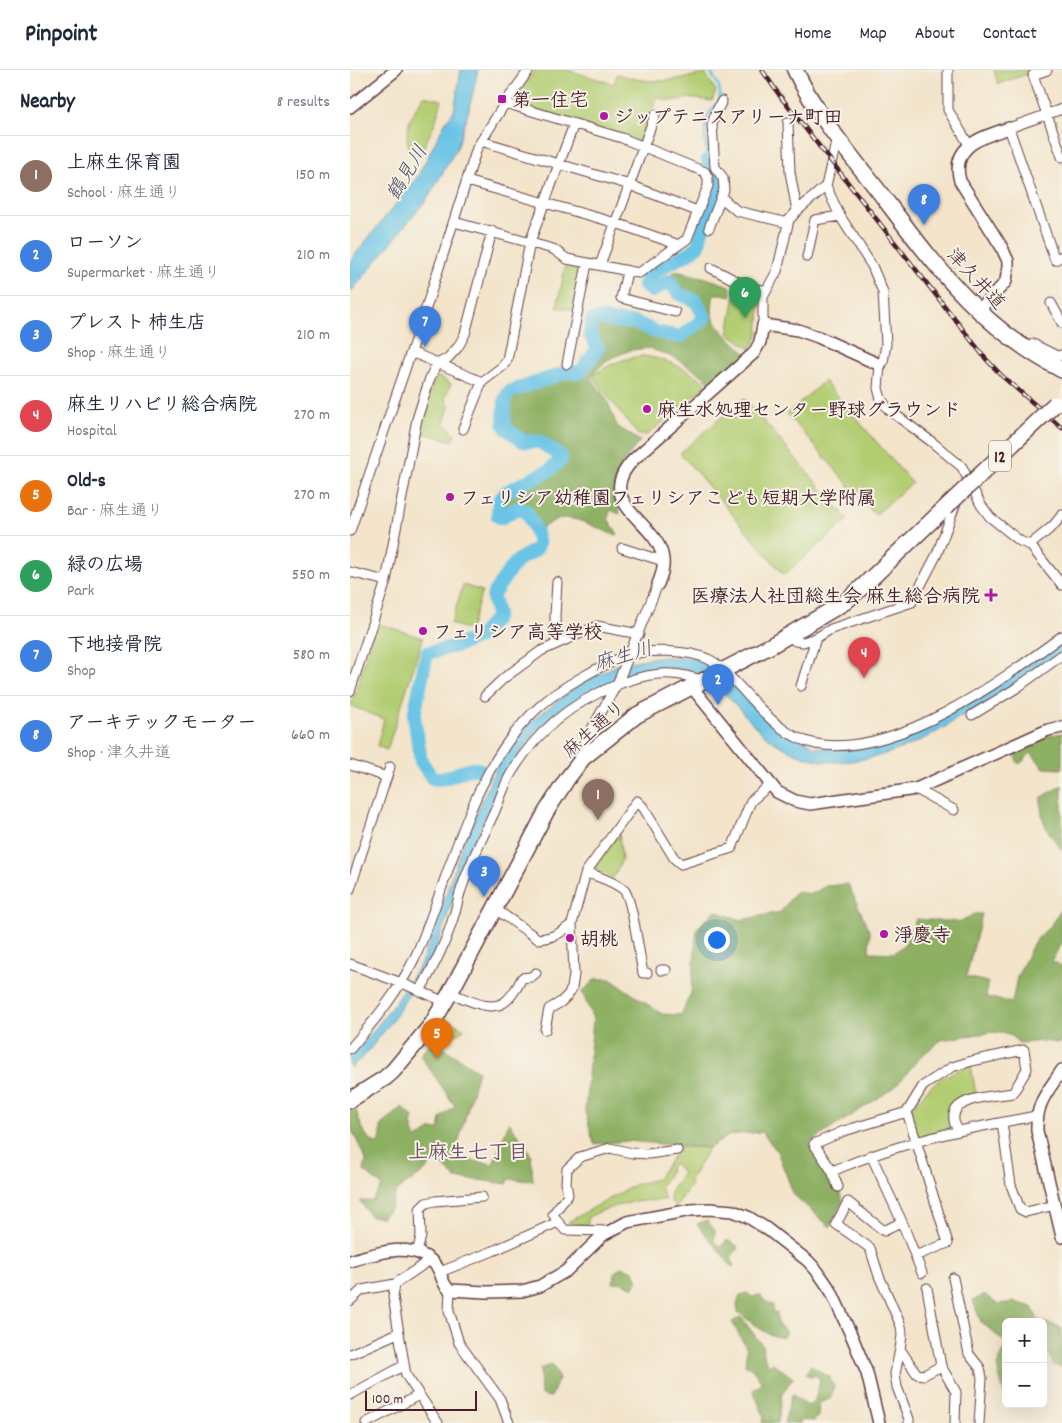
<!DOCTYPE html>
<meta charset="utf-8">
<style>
body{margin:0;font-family:Dekko,"Klee One",sans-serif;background:#f2f2f3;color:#1f2937}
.controls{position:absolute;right:15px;bottom:15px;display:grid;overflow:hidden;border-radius:8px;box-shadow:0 5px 20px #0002}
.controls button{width:45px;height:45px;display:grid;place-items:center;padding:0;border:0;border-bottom:1px solid #e0e1e3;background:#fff;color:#1f2937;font:25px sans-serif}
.scale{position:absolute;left:15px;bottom:12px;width:112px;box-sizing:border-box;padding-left:5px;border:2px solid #4a1f2b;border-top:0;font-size:14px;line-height:18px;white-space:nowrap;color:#4a1f2b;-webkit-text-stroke:4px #f7f3e8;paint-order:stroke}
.you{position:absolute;left:366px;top:869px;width:18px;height:18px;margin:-12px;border:4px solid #fff;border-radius:50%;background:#1a73e8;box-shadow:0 0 0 8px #1a73e833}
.badge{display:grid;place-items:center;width:32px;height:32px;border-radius:50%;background:#7c3aed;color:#fff;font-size:16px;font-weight:700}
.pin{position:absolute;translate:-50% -41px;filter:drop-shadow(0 1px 2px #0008)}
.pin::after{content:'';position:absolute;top:26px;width:18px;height:15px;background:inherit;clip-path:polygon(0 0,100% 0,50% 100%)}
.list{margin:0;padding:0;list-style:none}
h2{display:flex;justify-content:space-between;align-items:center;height:65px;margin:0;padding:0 20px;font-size:21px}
h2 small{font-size:16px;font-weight:400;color:#747a83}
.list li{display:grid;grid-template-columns:32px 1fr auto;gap:15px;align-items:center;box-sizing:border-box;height:80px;padding:0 20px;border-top:1px solid #e0e1e3}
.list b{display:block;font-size:19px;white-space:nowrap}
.list p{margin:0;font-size:16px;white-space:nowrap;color:#747a83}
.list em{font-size:16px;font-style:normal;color:#747a83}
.map{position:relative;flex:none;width:712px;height:1353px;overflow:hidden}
header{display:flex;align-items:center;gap:30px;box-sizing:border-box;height:70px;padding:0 25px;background:#fff;border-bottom:1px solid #e0e1e3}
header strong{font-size:24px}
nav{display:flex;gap:28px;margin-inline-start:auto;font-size:18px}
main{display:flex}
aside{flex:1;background:#fff}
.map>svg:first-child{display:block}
.green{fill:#b2cd72;stroke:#7e764e}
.forest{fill:#8db064;stroke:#6c6848}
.water{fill:#69c4e6;stroke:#5a7288}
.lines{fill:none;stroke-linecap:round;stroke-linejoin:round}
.stream{stroke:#69c4e6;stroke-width:2.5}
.river{stroke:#69c4e6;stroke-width:14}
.minor-casing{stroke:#633d43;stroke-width:11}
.tertiary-casing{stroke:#633d43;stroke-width:14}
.primary-casing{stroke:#633d43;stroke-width:18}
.minor{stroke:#fff;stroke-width:9}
.tertiary{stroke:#fff;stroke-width:11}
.primary{stroke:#fff;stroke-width:15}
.rail-casing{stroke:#4a1f2b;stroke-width:4.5}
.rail{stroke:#f7f3e8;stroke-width:2.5;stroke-dasharray:8;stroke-linecap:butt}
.primary-bridge-casing{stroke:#633d43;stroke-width:18;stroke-linecap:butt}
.primary-bridge{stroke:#fff;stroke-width:15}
.poi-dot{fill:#b5179e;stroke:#f7f3e8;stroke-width:2}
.labels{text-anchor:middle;stroke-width:4;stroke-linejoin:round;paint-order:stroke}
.shield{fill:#f7f3e8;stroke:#7e5f64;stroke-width:1}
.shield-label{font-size:18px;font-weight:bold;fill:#4a1f2b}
.poi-label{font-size:19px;font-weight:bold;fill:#4a1f2b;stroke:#f7f3e8;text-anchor:start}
.street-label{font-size:19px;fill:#4a1f2b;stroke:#f7f3e8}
.water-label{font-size:20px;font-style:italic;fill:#535163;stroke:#f7f3e8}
.neighbourhood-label{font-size:20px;font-weight:bold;fill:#745067;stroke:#f7f3e8}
</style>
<header>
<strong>Pinpoint</strong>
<nav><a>Home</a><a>Map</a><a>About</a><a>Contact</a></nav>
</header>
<main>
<aside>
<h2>Nearby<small>8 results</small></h2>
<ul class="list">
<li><span class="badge" style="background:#8d6e63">1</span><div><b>上麻生保育園</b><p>School · 麻生通り</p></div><em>150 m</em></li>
<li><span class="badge" style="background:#3f7fe0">2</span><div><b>ローソン</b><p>Supermarket · 麻生通り</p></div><em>210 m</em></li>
<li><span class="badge" style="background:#3f7fe0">3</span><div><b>プレスト 柿生店</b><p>Shop · 麻生通り</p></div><em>210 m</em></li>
<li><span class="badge" style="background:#e0444e">4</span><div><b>麻生リハビリ総合病院</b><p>Hospital</p></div><em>270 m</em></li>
<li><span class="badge" style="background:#e8710a">5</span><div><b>Old-s</b><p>Bar · 麻生通り</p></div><em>270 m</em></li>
<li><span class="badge" style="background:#2e9e5b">6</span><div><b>緑の広場</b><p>Park</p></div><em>550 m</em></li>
<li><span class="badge" style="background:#3f7fe0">7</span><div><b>下地接骨院</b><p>Shop</p></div><em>580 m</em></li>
<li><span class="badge" style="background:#3f7fe0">8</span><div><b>アーキテックモーター</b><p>Shop · 津久井道</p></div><em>660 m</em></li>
</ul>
</aside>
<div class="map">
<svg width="712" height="1353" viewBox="0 0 712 1353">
<rect width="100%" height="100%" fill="#f7f3e8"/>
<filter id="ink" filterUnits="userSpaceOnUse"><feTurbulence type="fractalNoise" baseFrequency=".02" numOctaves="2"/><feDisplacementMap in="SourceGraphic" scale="10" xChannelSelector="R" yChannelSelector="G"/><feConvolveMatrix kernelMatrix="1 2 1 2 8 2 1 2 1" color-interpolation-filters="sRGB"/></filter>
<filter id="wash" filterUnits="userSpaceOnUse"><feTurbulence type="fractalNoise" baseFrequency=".0096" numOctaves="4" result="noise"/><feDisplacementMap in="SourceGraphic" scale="20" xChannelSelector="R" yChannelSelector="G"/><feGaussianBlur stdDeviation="1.12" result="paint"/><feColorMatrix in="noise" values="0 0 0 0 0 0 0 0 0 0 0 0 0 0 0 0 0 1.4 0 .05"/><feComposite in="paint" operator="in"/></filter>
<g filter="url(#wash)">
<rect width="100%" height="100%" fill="#f3e4ca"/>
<path class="green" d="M185,0H217L264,14L267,4C302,15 315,11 350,5L355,3L366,21L362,31L340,28L320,31L307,27L292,73L164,33V28Z
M644,0H689L648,14Z
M74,26L92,30L85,53L70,85L60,81C52,59 62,44 74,26Z
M216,193L233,198L224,240L207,237Z
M387,215L411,222L408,266L401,279L378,263Z
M293,286C318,289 337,299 358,314L297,365H288L242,306C258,295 273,288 293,286Z
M86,307L91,308L101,314L95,328L99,337L94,353L105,364L103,371L69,362L76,334Z
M474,311L562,413L525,445L437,344Z
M394,328L498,450L434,505L330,383Z
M113,515L132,521L120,560L101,554Z
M26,553L73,568L37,680L27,676L34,649L1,636Z
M269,763L272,790L263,808L243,799Z
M95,948L114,959L108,964L95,968L86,963Z
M621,996L626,1024L607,1028L600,1042L603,1060L569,1068L559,1042C577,1017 592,1004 621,996Z
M330,1077L359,1078L340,1110L341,1114L326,1137L320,1130V1122L333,1103L324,1093L320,1098L321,1101L317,1104L318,1106L310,1116L315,1130C285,1130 265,1134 238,1147V1154L227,1155L218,1152L286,1114L307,1109Z"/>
<path class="forest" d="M325,201L353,207L380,216L381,227L373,224H364C363,229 362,236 362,241C364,259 386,272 397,285L363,314L349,303L325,288L299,278L280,280L257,290L240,307L257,330L267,356L290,371C265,402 260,405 270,444L260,440L258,449L268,464L266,466C252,460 230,448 214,448C206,448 197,455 190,459L182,442L173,434L163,435L153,444L151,437L153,428L167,420L174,421C181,396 204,407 214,394C216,392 216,388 217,386C208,375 198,370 184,366C175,363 167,363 160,356C156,351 156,343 157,337C158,334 158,329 160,326C166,311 198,306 212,309L218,304L228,306L249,275L242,266L245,255L253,254L284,256L306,265L331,268L352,251H358L350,232L320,206Z
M712,663V699L694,698L681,683L670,694L667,692L665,681C679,671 695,666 712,663Z
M712,715V780C698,762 690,752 691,728Z
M498,814L520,862L519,882L544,883L555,874L566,849L609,852L624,844H632L616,907L638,912L636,927L662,933L667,907L684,872L701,855L712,838V871L702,891L712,896V971L707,973L694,971L669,973L659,964L642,962L591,970L570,987L545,1017L459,1073L479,1102L493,1130L480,1157L444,1125L427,1081L412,1062L380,1065L359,1078L277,1071L244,1074L235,1041L243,949L232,922L245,909H260L312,944L331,945L341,923L347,858L365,841L391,850L431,842L445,822L462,824L476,816Z
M83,971L128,1001L105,1085L123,1091L143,1094L159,1052L181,1084L183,1111L159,1109L157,1114L129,1110L106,1109L87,1090L70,1105L53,1116L45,1124L41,1138L32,1147L20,1146L10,1131H22L32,1116L14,1101L16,1090L0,1056V1041L6,1040C10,1053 14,1069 28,1074L31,1067V1055L52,1037L63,1047L61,1054L66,1069L82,1059L89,1060L91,1048L105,1036L70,985Z
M357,1150L365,1161L364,1171L371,1177L377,1170L387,1176V1180L381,1187L384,1196L382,1197L347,1154Z
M271,1197L284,1201L288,1211L283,1218L271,1212L263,1213L264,1203Z
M397,1223L402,1227L410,1225L416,1232L423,1235V1243L427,1242V1254L437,1262L433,1267C419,1269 399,1250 388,1242L387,1235L390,1225Z
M634,1224L647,1234L665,1232L682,1237L688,1250L693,1252H656V1273L631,1252L623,1231Z
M391,1247L408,1270L413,1275L414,1285L418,1296L423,1293L443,1308L432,1323L428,1353H412L414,1346L403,1320L412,1313L403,1300L395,1294L397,1279L382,1252Z
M693,1252L707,1256L712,1259V1297L703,1295L700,1284L693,1282Z
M656,1276V1333L647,1296Z
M202,1294L209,1308L201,1327L191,1325L190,1299Z
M461,1295L479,1307L484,1317L480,1329L469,1333L468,1346L464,1351L452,1350L450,1353H434L442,1324L458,1336L465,1330L470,1310L466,1305L461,1307L456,1304Z"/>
<path class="water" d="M111,0H128L118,43L107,78L78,128L0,223V191L68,106L96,51L104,41Z
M712,569V582C691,597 669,614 647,628C636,635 622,640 610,647C603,651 596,657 588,661C558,679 518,692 484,692C459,691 430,679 411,662C391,643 376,620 351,606C304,578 218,630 185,663C171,678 162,697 152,714L149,716L120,782L83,886L42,951L15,985L0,998V987L19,967L44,934L71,893L83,863L112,776L149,692L180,652L227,616L269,594L307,587L342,588L359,594L374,605L391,622L464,677L495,679L562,662Z"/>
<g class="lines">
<path class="stream" d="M358,90C356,77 353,60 357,48C359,41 364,38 368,32C374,20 365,10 359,0"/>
<path class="river" d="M134,705L130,700C115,694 99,713 82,708L71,691L64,646L77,583L106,576L129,567L146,548L147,544L143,528L144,523C152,512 159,498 170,489C176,484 186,483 188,475C190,468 180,449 177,442L168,438L151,448L148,446L149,431L156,422L200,400L211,390V386L190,372L173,371L157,359L154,353L155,329L159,322L220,301L228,303L233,299L248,278L240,264L242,251L252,248L260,251L286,253L306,262L330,267L354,249V246L346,231L329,224L319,211L302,221L294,215L297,207L318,194L341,182L349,175L351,163L368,121L365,107L359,99L358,90"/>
</g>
</g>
<g filter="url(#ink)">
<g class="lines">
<defs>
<path id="minor" d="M598,0V40L619,75
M697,0L683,5L712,87
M712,39L659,58L705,190L712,186
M438,52L440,102L447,141
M131,71L280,115L347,141
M117,111L266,153L329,175
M476,116L490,146L522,196L533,222L536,274L533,292L530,295L528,318L531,329L539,340L582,372L612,397L631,435L640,447L670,471L680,475L712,515
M371,127L387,141L438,153
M104,152L203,179L217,189L289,203L337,169L358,116V108L355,102L272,68L155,33
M359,158L374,120L373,108L365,97L362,55L366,42L372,31
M457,187L465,150L490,146
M250,195L305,45
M361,198L402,219L416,220
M277,202L271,228L325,242
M701,233L712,253
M413,255V227L427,201L439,150L447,141L476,116L487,68
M678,281L683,274L707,286L712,285
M60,285L66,284L132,312
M217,294L237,194
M113,359L132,312L153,296L157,290L180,172L224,54
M0,461L77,235L127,78L155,33L179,0
M680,475L703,456L712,445
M272,478L313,491
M0,502L36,511
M440,565L445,571L453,572L466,568L481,559L562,532L587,484L607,430
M206,573L205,546L207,512
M451,616L466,568
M0,621L36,511L67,349L80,308L86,295L98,288L108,277L115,264L142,161
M135,626L154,608L191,581L247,556L289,564
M622,645L665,619L712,585
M230,689L233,675L268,612L308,514
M0,695L37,707
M566,719L604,740
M236,802C248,807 264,811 274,820C282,828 290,889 293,903H297
M0,819L40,697
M144,838L188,869C203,868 211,863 222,854
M0,894L54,914L95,932
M311,900H316
M70,921C84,896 96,873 104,845C107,837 108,828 111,820C120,793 132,768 144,743C150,730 154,714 162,702C186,662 222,633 264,616C294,604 322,598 352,611
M100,923C116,928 140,944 156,931C163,925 168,916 172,908L181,907L186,903
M195,960L199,939L211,932L218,925L222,918L224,905L222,854L236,802L287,731L293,737L324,788L331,794L382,778L401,731L421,714
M0,979C25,950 50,920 66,885C102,804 120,698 189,637C210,618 252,594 279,585C300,579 338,580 358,589C363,591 370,597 374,601C403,627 425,666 466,674C546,688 651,611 712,566
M557,1042L598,1173L565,1186
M652,1053L661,1115L670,1139L676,1142L705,1135
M609,1061C607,1058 604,1054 604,1050C600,1026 647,1026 663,1023L677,999L674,980L622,991L602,997L573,1016L557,1042L494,1061L464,1074L482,1101C516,1087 551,1075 588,1066C620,1058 654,1052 686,1046
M521,1085L552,1152L572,1203
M482,1101L488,1117
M552,1152L534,1161L498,1132L486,1154L520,1178L529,1206L551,1256L552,1265L550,1279L545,1304L547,1317L559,1349V1353
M259,1161L215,1160L208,1152L203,1144L218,1125L216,1113L217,1099L230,1087L260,1078L282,1083L298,1084L327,1080
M67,1183L71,1166L70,1139L76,1133L85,1131L132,1127
M80,1190L45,1214L43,1227L56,1305L88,1353
M90,1202L143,1181L208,1152
M603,1208L619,1284L630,1298L632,1308L629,1353
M577,1218L591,1296L606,1322L605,1353
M100,1220L99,1241L109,1273L150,1329L159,1353
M0,1231L12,1220L45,1214
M550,1279L567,1304L574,1305L591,1296
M0,1284L48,1263
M0,1325L53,1296
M16,1353L69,1325"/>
<path id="tertiary" d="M0,37L46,0
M628,241L652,216L656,211L658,197V191L651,176L610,111C600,75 633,67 659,58
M308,514C312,504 315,495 312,484C304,450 242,432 284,389L404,283L410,272L413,255L448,260L468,267L530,295
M341,616L427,722L445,731L460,734L566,719L698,660L712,657
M712,1000C697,1023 686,1032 687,1061L712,1167
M0,1191C27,1183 66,1169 87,1197C92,1204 92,1215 100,1220L136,1222L172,1221L190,1216L216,1201L253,1165L277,1152L341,1140L359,1139L383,1141L398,1147L417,1159L458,1191L468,1202L481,1221L503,1269L517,1303L529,1353"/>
<path id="primary" d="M445,0C466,44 497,81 527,119C583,192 627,256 712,300
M0,1030L35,1008L43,1001L82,954L100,923L196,742L217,709L233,688L287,645L422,575L495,532L510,519L595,438"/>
</defs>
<use href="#minor" class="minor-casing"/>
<use href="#tertiary" class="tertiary-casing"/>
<use href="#primary" class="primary-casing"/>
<use href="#minor" class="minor"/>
<use href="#tertiary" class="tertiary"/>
<use href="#primary" class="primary"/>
<defs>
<path id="rail" d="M412,0L430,26L636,289L652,306L712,358"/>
</defs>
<use href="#rail" class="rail-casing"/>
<use href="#rail" class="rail"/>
<defs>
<path id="primary-bridge" d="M595,438L705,334"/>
</defs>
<use href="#primary-bridge" class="primary-bridge-casing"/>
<use href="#primary-bridge" class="primary-bridge"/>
</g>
</g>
<g class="poi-dot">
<rect x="147" y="24" width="10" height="10" rx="2.5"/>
<circle cx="254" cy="46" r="5"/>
<circle cx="297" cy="339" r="5"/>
<circle cx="100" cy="427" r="5"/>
<path d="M638.5 517.5h5v5h5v5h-5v5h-5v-5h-5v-5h5z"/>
<circle cx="73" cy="561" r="5"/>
<circle cx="534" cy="864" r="5"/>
<circle cx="220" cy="868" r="5"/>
</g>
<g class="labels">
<rect class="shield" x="639" y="370.5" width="22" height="31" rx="4"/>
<g class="shield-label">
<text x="650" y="392">12</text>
</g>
<g class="poi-label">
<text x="162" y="36">第一住宅</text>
<text x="264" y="53">ジップテニスアリーナ町田</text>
<text x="307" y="346">麻生水処理センター野球グラウンド</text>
<text x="110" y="434">フェリシア幼稚園フェリシアこども短期大学附属</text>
<text x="630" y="532" text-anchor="end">医療法人社団総生会 麻生総合病院</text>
<text x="83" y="568">フェリシア高等学校</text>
<text x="544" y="871">淨慶寺</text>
<text x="230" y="875">胡桃</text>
</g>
<g class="street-label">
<text transform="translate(627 208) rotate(47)" y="7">津久井道</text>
<text transform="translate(243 658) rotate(-41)" y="7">麻生通り</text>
</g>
<g class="water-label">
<text transform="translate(56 102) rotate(-59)" y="7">鶴見川</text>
<text transform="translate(273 585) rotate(-16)" y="7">麻生川</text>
</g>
<g class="neighbourhood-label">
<text x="118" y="1088">上麻生七丁目</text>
</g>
</g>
</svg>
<div class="controls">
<button>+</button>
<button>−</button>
</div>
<div class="scale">100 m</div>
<div class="you"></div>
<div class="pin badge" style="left:248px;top:750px;background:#8d6e63">1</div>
<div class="pin badge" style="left:368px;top:635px;background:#3f7fe0">2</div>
<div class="pin badge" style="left:134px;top:827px;background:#3f7fe0">3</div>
<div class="pin badge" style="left:514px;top:608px;background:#e0444e">4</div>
<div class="pin badge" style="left:87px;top:989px;background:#e8710a">5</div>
<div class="pin badge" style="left:395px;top:248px;background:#2e9e5b">6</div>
<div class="pin badge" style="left:75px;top:277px;background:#3f7fe0">7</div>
<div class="pin badge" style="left:574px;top:155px;background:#3f7fe0">8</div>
</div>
</main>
